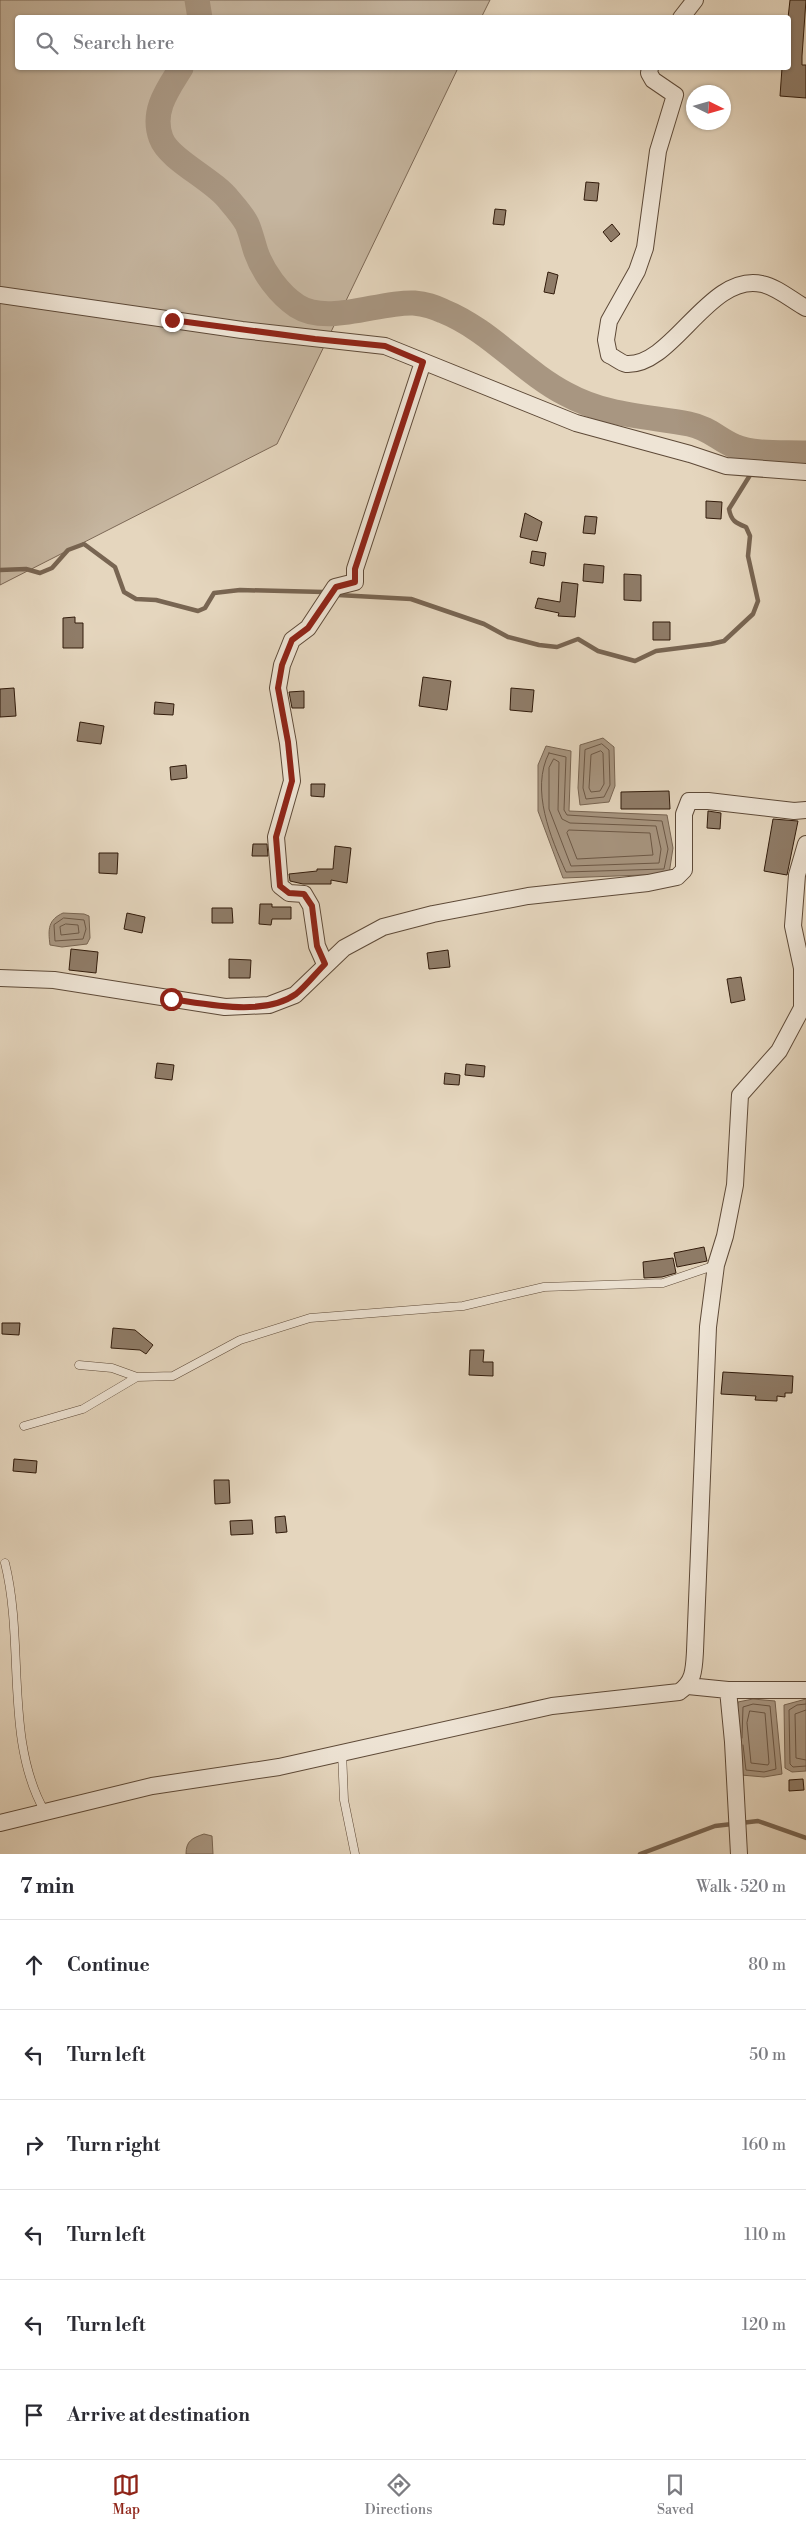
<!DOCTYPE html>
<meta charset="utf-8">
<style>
body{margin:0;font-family:"Libre Bodoni",serif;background:#f7f7f7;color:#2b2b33}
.compass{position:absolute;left:686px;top:85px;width:45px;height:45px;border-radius:50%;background:#fff;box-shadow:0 1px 4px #0004;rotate:95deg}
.stop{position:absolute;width:15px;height:15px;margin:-11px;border:4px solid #8f2418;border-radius:50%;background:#fff}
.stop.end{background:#8f2418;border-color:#fff;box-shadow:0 1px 5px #0008}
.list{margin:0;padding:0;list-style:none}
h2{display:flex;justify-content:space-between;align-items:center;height:65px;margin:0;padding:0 20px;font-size:21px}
h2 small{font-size:16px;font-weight:400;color:#7c7c81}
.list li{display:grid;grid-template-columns:32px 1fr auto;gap:15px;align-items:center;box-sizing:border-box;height:90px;padding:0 20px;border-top:1px solid #e1e1e2}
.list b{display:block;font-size:19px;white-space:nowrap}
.list em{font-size:16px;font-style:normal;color:#7c7c81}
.icon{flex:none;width:28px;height:28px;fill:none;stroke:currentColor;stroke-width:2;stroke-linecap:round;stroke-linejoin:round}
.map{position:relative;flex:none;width:806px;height:1854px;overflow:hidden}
.search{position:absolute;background:#fff;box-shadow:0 1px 4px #0004;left:15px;right:15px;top:15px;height:55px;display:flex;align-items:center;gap:12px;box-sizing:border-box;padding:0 18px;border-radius:5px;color:#7c7c81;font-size:19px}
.sheet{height:605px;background:#fff}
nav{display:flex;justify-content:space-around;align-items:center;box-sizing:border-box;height:70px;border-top:1px solid #e1e1e2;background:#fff;font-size:14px;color:#7c7c81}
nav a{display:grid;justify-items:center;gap:2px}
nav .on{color:#8f2418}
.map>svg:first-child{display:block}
.green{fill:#c6b6a0;stroke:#7c6856}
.water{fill:#a89681;stroke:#786552}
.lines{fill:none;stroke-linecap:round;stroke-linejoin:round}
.shore{stroke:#6c5846;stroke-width:1}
.stream{stroke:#786552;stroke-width:4.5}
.river{stroke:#a89681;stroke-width:25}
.building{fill:#8f7c68;stroke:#311b0b}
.lane-casing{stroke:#5e4a38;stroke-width:9}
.street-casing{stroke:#5e4a38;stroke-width:18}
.lane{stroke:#eee4d5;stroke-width:8}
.street{stroke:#eee4d5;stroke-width:16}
.route{stroke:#8f2418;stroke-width:6}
</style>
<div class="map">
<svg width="806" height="1854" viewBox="0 0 806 1854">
<rect width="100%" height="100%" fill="#e5d6be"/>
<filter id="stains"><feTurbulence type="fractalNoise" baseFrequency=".004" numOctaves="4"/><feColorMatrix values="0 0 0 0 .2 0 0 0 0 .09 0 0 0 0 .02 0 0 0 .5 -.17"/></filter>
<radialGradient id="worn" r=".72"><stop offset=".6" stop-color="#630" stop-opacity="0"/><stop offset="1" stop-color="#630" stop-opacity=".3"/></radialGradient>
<path class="green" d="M0,0H490L481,18H18V68H458L277,444L0,585Z"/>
<path class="water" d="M603,738L614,747L615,786L609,802L580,805L578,788L580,745Z
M546,746L571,751L569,811L667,815L673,848L669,874L563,878L538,811V765Z
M63,913L84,914L89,916L90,938L87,944L62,947L50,945C48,929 48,920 63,913Z
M753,1699L775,1701L782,1774L764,1777L741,1775L736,1723L738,1702Z
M806,1699V1771L792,1772L785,1768L784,1705Z
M204,1834L212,1836L213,1854H186C186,1841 192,1838 204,1834Z"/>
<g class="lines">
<path class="shore" d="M602,744L609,750L610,785L604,797L586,799L583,788L585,750Z
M601,751L603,753L604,784L600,791L591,792L589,788L591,755Z
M549,753L566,757L564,810L567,815L662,821L668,849L664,869L566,872C551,838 530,790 549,753Z
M554,759L559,762L558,810L562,819L570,823L656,826L661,849L659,863L571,866L549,809V768Z
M569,830L650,833L653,855L577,859L567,833Z
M64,918L84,920L86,929L83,939L55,941L54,925Z
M66,924L78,925L79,933L61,935L60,927Z
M806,1704L797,1705L789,1710L790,1764L793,1767L806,1766
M806,1710L795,1714L796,1758L806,1760
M750,1711L765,1713L769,1763L768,1765L751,1763L747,1723Z
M742,1738L743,1707L753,1704L770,1706L776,1769L764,1772L746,1770L743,1745"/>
<path class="stream" d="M754,464L758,452
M0,570L26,569L40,573L52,568L68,550L84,544L115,567L124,592L136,599L156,600L198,611L205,608L214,593L240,590L324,592
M338,595L411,599L484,624L508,637L539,645L557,647L578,639L598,651L635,661L656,651L711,644L724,641L753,614L758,601L748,556L750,536L746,527C736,523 731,521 729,509L752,472
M640,1854L715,1826L758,1821L806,1838"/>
<path class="river" d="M197,0L200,18
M181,68C168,89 151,111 161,138C169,160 213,179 229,200C235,207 243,216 247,224C251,233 253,243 256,252C263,272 279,294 297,306C328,326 380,301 414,303C423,304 435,307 443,311C490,330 522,371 566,394C606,416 646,416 689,424C709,428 718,439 734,446C756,455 783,452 806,453"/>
</g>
<path class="building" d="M790,0H806L802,56V65H806V98L780,96L782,68H788V18Z
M586,182L599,183L597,201L584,200Z
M495,209L506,210L504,225L493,224Z
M612,224L620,234L611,242L603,232Z
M548,272L558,275L554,294L544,292Z
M706,501L722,502L721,519L706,518Z
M525,513L542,522L537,541L520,537Z
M585,516L597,517L595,534L583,533Z
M532,551L546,553L544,566L530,563Z
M584,564L604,566L603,583L583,581Z
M624,574L641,575V601L624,600Z
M562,582L578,584L575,617L558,616L559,613L535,608L538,598L560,602Z
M75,617V623H83V648H63V618Z
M653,622H670V640H653Z
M423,677L451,681L447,710L419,706Z
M14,688L16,716L0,717V689Z
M511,688L534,690L532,712L510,710Z
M304,691V708H292L289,692Z
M155,702L174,704L173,715L154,714Z
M80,722L104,726L101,744L77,741Z
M186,765L187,778L171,780L170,767Z
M311,784H325L324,797L311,796Z
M669,791L670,809H621V792Z
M708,811L721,813L720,829L707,828Z
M773,819L798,821L787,875L764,871Z
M253,844H267L268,856H252Z
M335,846L351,848L347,883L331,880V884H303L290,881L289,874L317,871V869H333Z
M99,853H118L117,874L99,873Z
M260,904H272V907H291V919H272L271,925L259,924Z
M212,908H232L233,923H212Z
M127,913L145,917L142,933L124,929Z
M71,949L98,952L96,973L69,970Z
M448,950L450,967L429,969L427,953Z
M229,959L251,960L250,978H229Z
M741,977L745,1000L731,1003L727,979Z
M157,1063L174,1065L172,1080L155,1078Z
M466,1064L485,1066L484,1077L465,1075Z
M445,1073L460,1075L459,1085L444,1084Z
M704,1247L707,1261L677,1267L674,1253Z
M673,1258L676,1273L662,1277L644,1278L643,1262Z
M2,1323H20L19,1335L2,1334Z
M113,1328L135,1330L153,1345L146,1354L140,1350L111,1348Z
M470,1350H484L483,1362H493V1376L469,1375Z
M723,1372L793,1376L792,1393H785V1397L777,1396V1401L755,1400L756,1396L721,1394Z
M14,1459L37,1461L36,1473L13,1471Z
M214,1480H229L230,1503L215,1504Z
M285,1516L287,1532L276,1533L275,1517Z
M252,1520L253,1534L231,1535L230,1521Z
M803,1779L804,1790L789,1791V1780Z"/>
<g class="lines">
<defs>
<path id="lane" d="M79,1365L112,1368L137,1377
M24,1426L83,1409L137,1377L173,1376L240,1340L310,1318L463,1306L544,1287L663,1283L716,1265
M5,1563C25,1643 4,1741 45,1812
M342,1752L344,1800L355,1854"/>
<path id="street" d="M681,18L695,0
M650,68L649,73L653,80L675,95L658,151L645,248L637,271L609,321L606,340L609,355C614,357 621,363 626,364C673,367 709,272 762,284C777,287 793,301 806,308
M0,295L242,330L385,346L576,423L690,454L726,466L806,472
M325,964L317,946L311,906L304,894L289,893L280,886L276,837L292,781L288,743L278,688L282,665L292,640L308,628L335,587L355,582V569L423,362
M0,978L54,980L225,1007L269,1005L295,995L344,948L383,927L433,914L528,896L648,883L677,877L684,870V814L689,801H708L794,811L806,810
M688,1686L728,1690H806
M728,1690L733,1742L739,1854
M0,1823L152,1786L279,1767L552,1706L679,1692C694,1682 694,1669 695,1651L708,1327L716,1265L725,1236L735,1185L740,1095L779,1051L802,1008V968L793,926L797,875L806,844"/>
</defs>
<use href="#lane" class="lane-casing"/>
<use href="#street" class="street-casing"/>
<use href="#lane" class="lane"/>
<use href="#street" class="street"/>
</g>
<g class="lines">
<path class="route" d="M171,999C207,1004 264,1017 296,994C306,986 316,973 325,964L317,946L312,906L304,894L289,893L280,886L276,837L292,781L288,742L278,688L282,665L292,640L308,628L336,587L355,582V569L423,362L385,346L315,339L172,320"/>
</g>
<rect width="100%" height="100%" filter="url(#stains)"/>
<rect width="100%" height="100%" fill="url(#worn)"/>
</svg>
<svg class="compass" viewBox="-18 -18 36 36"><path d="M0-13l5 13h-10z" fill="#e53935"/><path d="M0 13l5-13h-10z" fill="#7c7c81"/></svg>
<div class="stop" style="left:171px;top:999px"></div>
<div class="stop end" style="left:172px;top:320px"></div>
<div class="search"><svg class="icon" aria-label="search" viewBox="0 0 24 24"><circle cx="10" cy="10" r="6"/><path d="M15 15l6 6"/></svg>Search here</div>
</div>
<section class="sheet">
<h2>7 min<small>Walk · 520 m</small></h2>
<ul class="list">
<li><svg class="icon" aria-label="ahead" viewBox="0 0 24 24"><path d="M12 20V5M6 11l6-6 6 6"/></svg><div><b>Continue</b></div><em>80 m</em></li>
<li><svg class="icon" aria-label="left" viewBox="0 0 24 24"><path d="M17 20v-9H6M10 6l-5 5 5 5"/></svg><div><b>Turn left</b></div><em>50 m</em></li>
<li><svg class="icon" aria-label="right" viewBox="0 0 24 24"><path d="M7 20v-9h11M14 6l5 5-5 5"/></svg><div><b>Turn right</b></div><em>160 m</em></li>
<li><svg class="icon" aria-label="left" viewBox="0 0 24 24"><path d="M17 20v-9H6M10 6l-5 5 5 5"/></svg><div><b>Turn left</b></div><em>110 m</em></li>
<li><svg class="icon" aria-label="left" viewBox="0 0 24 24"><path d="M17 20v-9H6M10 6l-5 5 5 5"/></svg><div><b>Turn left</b></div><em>120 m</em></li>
<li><svg class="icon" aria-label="arrive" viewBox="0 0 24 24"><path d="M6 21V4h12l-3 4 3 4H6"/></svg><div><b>Arrive at destination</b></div></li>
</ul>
</section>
<nav>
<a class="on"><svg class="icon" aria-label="map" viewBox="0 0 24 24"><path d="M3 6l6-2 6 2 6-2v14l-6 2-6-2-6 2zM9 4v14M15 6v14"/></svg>Map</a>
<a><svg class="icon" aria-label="directions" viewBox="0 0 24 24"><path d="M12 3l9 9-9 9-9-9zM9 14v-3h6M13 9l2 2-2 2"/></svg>Directions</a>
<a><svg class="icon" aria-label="saved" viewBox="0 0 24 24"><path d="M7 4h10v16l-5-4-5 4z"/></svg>Saved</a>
</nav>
